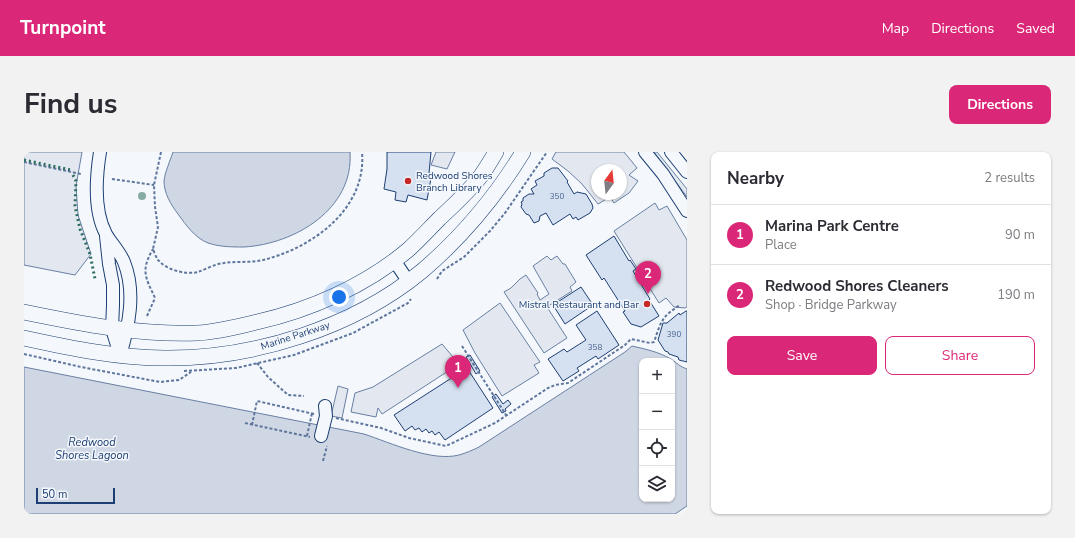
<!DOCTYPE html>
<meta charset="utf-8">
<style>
body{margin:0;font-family:"Nunito Sans",sans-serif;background:#f2f2f3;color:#2b2b33}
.controls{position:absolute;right:12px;bottom:12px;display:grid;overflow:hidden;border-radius:8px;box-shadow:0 1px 3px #0004}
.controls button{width:36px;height:36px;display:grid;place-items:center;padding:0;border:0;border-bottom:1px solid #e1e1e2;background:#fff;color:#2b2b33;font:20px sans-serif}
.compass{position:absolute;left:567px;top:12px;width:36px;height:36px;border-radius:50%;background:#fff;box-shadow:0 1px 3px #0004;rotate:15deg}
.scale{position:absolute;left:12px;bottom:10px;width:79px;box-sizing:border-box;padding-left:4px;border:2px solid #1d3f73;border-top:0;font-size:11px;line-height:14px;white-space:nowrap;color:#1d3f73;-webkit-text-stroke:3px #f4f7fb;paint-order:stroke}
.you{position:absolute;left:315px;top:145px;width:14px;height:14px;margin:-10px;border:3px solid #fff;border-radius:50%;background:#1a73e8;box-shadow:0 0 0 6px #1a73e833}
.badge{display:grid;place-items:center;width:26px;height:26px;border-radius:50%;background:#db2777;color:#fff;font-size:13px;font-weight:700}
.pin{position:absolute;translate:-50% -33px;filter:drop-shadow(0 1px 2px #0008)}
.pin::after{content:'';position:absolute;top:21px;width:14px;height:12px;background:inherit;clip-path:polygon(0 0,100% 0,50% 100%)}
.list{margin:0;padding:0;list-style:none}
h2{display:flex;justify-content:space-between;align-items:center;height:52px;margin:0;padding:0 16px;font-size:17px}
h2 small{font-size:13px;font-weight:400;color:#7c7c81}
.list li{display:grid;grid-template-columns:26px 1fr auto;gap:12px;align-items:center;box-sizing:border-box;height:60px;padding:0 16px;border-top:1px solid #e1e1e2}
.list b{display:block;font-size:15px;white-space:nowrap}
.list p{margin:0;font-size:13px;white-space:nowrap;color:#7c7c81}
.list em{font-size:13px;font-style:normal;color:#7c7c81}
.actions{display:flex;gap:8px;padding:12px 16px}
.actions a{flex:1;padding:9px 0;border:1px solid #db2777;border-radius:8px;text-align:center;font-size:14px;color:#db2777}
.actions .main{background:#db2777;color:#fff}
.icon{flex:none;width:22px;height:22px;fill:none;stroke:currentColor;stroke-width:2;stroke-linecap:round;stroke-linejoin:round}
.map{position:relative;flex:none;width:663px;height:362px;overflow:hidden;border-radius:8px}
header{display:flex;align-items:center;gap:24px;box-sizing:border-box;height:56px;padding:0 20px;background:#db2777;color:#fff}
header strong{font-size:19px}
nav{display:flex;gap:22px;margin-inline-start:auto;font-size:14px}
.intro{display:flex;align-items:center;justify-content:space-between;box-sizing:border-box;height:96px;padding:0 24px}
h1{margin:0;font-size:28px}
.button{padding:10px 18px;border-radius:8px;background:#db2777;color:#fff;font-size:14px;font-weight:700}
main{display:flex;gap:24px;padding:0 24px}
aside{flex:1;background:#fff;border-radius:8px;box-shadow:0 1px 3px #0004}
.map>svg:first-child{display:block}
.green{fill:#e3e9f0;stroke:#687fa3}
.parking{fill:#e3e8f0;stroke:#687fa3;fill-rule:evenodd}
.water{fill:#cfd7e4;stroke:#687fa3;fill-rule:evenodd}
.building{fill:#d5e0f0;stroke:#1d3f73}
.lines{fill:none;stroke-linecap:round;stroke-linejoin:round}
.minor-casing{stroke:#1d3f73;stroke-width:14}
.major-casing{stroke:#1d3f73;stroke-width:16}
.path{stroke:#5e769c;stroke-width:2;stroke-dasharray:3 2;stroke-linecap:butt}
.minor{stroke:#f4f7fb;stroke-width:12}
.major{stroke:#f4f7fb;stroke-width:15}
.hedge{stroke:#2c6c60;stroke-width:3;stroke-dasharray:2 3;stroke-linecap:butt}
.tree{fill:#86aba6}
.poi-dot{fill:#c62828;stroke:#f4f7fb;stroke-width:1.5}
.labels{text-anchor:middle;stroke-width:3;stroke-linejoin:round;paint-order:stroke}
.number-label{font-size:8px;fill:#4b6792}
.poi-label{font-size:10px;fill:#1d3f73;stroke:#f4f7fb;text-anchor:start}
.street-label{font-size:10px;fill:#1d3f73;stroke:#f4f7fb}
.water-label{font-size:11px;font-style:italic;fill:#1d3f73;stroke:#f4f7fb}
</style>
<header>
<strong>Turnpoint</strong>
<nav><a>Map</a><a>Directions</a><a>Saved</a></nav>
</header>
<div class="intro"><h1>Find us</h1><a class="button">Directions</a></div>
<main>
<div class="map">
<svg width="663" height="362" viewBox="0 0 663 362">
<rect width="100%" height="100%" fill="#f4f7fb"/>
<path class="green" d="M630,0H633L663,37V45Z"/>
<path class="parking" d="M0,0H58L52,34L54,63L67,102L51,123L0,113Z
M412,0H431L423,17L407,13Z
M532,0H600L613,16L605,23L614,29L605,41L590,51L586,45L574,52L558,32L544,19L528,7ZM573,18H597V42H573Z
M631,51L635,58L643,54L663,88V155L661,156L650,155L642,146L635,151L590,79Z
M523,104L527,108L533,104L539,112H541L552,130L546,135L548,139L523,155L543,186L520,201L480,140L487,136L496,127L502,123L514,141L513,142L516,148L525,142L509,114Z
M476,151L516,210L510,213L515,221L478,244L451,201L439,178Z
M418,192L435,212L358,262L354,256L352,265L327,260L331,241L349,235Z
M314,234L324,237L318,266L307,264Z"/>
<path class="water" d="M149,0H326C330,57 271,92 220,95C208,95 196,95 184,91C171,86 162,73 154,62C147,53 140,41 140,29C141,20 146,9 149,0Z
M608,194C621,197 635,200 647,207C653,211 656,215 663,217V354L651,362H0V215L340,282C367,291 408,310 435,303C442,301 449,298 455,295L601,200ZM618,209H648V347H618Z"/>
<path class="building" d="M363,0H407L405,21H408L403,48L384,43L382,50L371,48L372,40L360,37L363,17Z
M528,16H534L544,29L543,30L550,42L553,40L562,42L568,52L569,56L566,61L554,68L552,65L549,67L546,62L529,73L522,61L516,64L515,69L510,71L505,63L502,62L497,55L498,52L497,50L499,49V46L505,42H510L507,37L513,33L511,29L520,24V21Z
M590,84L605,109L606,108L612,117L609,119L626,147L625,148L635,164L617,175L607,172L599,160L601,159L580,126L578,128L562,103Z
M557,135L569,153L541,172L529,153Z
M573,159L595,193L574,207L572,204L553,216L555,219L539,229L524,207L540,197L543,200L562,188L552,173Z
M662,159H663V210L655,208L654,205L645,202L644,200L641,199L634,188L639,171H643L655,161L656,163Z
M446,203L456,219L452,222L442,205Z
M443,216L469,256L421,288L415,280L411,283L408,279L405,281L402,277L398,280L395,276L391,278L388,274L381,279L370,263Z
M472,242L479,252L484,248L487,252L481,257L482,259L478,261L468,245Z"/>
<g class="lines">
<defs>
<path id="minor" d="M76,0C72,25 69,58 82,82C87,91 96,100 100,110C112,140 105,174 96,203
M621,0L639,22L663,59
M647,0L663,20
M82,84L85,112L89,133V153L88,177L96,203
M370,108L384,129
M297,284L302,264L301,254"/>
<path id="major" d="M0,160C58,172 114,183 173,181C193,180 213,175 233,170C286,158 341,134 384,98C395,88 405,77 416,66C430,53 444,40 456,25C462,17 467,8 472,0
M0,186C46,196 93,206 140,206C229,207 329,176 398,119C438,85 472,44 499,0"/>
</defs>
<use href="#minor" class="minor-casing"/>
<use href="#major" class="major-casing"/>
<path class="path" d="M137,0L130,33L131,55L134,75L129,97C130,100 132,105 134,108C143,118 161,123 174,120C182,117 191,112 200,111C213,109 226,111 239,108C288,96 343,57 338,0
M0,10L57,22
M88,27L130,33
M413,127L418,119L440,105L466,79L481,61L523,0
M123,164L131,146C122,126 116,119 129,97
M438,194L482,263
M0,202L57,215L136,230L155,228L167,220
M233,211L244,225L264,243L280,244
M160,219L212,216L270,203L329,181L384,151L387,147
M312,266L357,276L385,286L422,294L471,271L524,236L531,233L544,231L601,193L607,187L626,191L630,190C637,170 637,165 656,153
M221,271L286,285
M228,273L233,249L290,262
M283,284L288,261
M299,309L303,294"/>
<use href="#minor" class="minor"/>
<use href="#major" class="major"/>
<path class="hedge" d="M0,8L47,18
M49,23L52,29L51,54L56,77L66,102L71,127"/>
</g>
<circle class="tree" cx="118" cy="44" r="4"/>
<g class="poi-dot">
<circle cx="384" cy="29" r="4"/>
<circle cx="623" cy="152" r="4"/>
</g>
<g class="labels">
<g class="number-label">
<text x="533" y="47">350</text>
<text x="650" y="185">390</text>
<text x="571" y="198">358</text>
</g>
<g class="poi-label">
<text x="392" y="27">Redwood Shores<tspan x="392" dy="12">Branch Library</tspan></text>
<text x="615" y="156" text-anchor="end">Mistral Restaurant and Bar</text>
</g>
<g class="street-label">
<text transform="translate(271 183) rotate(-18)" y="4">Marine Parkway</text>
</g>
<g class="water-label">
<text x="68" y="294">Redwood<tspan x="68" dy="13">Shores Lagoon</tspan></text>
</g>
</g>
</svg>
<div class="controls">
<button>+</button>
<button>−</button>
<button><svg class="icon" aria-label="locate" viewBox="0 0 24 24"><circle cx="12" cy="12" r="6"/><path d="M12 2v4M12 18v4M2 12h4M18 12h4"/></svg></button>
<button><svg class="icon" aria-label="layers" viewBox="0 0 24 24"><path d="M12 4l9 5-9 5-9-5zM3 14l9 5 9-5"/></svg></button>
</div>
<svg class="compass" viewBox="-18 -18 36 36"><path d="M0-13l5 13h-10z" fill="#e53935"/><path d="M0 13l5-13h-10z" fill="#7c7c81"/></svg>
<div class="scale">50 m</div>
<div class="you"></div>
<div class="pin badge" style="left:434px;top:236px">1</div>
<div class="pin badge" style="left:624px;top:142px">2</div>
</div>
<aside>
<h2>Nearby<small>2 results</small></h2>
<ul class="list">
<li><span class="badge">1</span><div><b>Marina Park Centre</b><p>Place</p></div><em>90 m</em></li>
<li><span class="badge">2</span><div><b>Redwood Shores Cleaners</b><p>Shop · Bridge Parkway</p></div><em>190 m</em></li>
</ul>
<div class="actions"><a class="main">Save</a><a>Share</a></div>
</aside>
</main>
